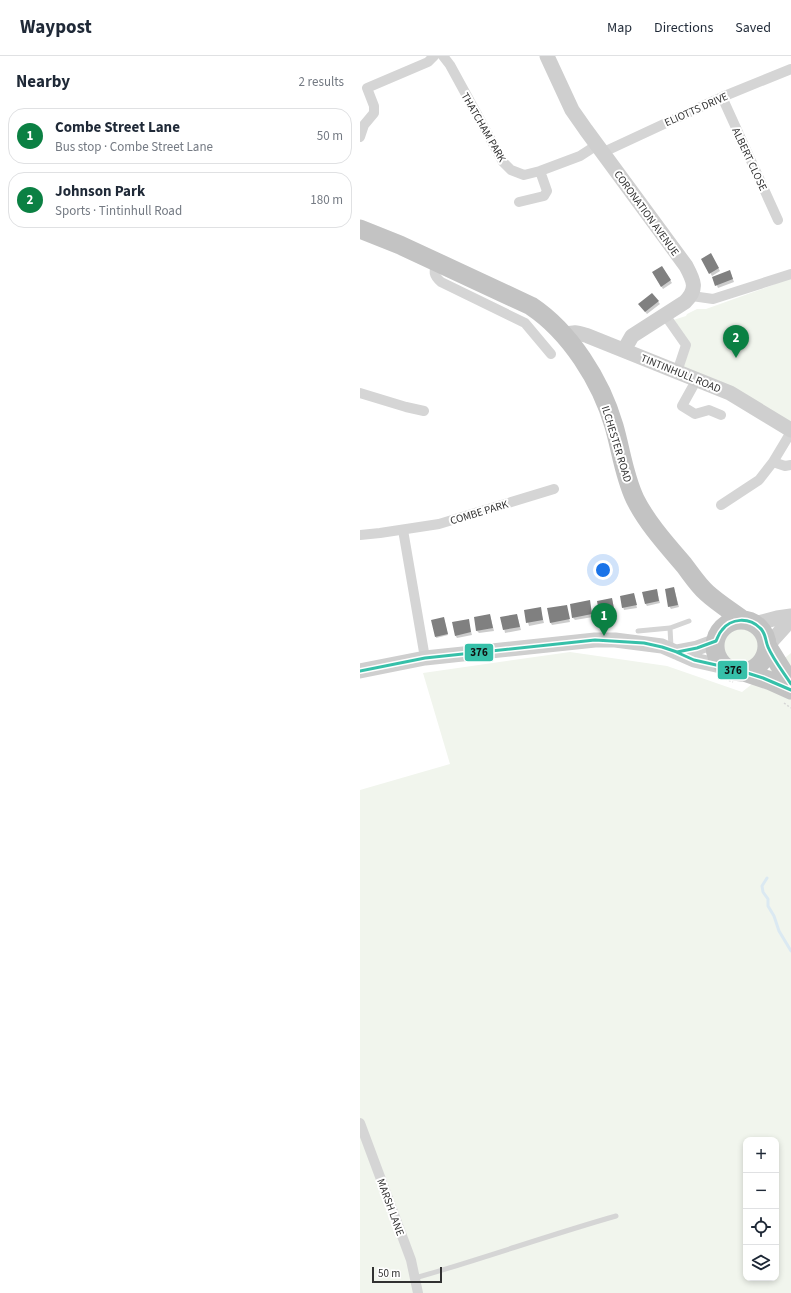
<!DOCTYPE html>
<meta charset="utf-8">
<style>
body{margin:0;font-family:"Source Sans 3",sans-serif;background:#f6f6f7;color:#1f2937}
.controls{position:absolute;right:12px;bottom:12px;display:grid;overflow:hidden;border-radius:8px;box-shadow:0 2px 6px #0003}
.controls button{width:36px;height:36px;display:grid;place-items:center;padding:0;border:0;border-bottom:1px solid #e0e1e3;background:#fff;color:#1f2937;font:20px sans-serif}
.scale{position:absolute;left:12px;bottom:10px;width:70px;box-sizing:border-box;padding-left:4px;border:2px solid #313131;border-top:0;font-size:11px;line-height:14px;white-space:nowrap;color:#313131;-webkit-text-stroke:3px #fff;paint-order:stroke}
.you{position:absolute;left:243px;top:514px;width:14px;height:14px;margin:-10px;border:3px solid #fff;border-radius:50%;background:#1a73e8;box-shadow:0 0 0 6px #1a73e833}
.badge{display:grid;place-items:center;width:26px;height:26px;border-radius:50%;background:#0b8043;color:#fff;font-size:13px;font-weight:700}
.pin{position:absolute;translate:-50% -33px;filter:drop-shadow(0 1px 2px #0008)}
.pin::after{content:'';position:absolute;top:21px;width:14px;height:12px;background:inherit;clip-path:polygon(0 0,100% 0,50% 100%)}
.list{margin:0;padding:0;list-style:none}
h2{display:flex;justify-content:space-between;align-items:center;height:52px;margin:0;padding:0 16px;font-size:17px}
h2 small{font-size:13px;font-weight:400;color:#747a83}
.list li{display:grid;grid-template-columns:26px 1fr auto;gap:12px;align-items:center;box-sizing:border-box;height:56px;margin:0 8px 8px;padding:0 8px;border:1px solid #e0e1e3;border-radius:16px}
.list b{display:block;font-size:15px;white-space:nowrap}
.list p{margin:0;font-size:13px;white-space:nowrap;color:#747a83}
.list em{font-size:13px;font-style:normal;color:#747a83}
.icon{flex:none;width:22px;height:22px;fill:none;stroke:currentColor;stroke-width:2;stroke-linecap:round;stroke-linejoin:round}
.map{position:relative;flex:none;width:431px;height:1237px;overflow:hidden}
header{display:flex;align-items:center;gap:24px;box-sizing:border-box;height:56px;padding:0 20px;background:#fff;border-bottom:1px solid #e0e1e3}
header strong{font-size:19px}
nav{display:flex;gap:22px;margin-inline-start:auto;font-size:14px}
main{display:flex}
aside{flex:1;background:#fff}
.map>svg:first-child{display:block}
.green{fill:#f1f5ed;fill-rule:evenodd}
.shadow{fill:#0003}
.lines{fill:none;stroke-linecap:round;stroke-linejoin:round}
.stream{stroke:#dbe9f2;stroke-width:3}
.building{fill:#808080}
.path{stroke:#d5d5d5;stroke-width:1.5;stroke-dasharray:2 2;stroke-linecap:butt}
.lane{stroke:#d5d5d5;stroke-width:5}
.street{stroke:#d5d5d5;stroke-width:10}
.secondary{stroke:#cfcfcf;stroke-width:15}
.highway{stroke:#c3c3c3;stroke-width:19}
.bus-1-casing{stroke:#fff;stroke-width:6}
.bus-1{stroke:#36c0a9;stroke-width:3}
.labels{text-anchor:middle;stroke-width:4;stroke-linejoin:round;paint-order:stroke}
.street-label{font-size:11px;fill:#313131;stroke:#fff}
.line-badge{stroke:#fff;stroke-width:1.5}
.pale-badge-label{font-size:11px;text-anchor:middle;font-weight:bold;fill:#111}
</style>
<header>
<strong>Waypost</strong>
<nav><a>Map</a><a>Directions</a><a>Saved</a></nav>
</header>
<main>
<aside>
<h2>Nearby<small>2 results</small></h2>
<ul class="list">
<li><span class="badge">1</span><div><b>Combe Street Lane</b><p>Bus stop · Combe Street Lane</p></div><em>50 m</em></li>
<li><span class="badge">2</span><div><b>Johnson Park</b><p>Sports · Tintinhull Road</p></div><em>180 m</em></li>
</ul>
</aside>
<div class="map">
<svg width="431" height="1237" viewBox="0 0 431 1237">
<rect width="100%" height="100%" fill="#fff"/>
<path class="green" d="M431,219V374L317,316L326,289L310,265L326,260L327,258L337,253H346L413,229Z
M361 591a20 20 0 1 1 40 0a20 20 0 1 1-40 0Z
M210,596L307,610L382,636L431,597V1237H0V734L90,708L63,617ZM386,1084H416V1222H386Z"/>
<path class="shadow" d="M351,199L360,215L352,220L342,203Z
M302,211L312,227L303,233L293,217Z
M371,218L374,226L358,232L353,221Z
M292,238L300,248L287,258L281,251Z
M314,532L319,551L311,553L309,550Z
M297,535L300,547L287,550L285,547Z
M274,539L277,552L264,554L263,551Z
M252,543L255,556L242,558L238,546Z
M229,545L233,561L215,564L213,562Z
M206,550L210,566L192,569L190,566Z
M180,552L184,567L169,570L165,555Z
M130,559L134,575L119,577L117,575Z
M157,559L161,574L145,577L142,562Z
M84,563L88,579L76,582V581Z
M108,564L112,579L97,582L95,579Z"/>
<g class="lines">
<path class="stream" d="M407,822L402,830L403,836L408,843V850L414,860L419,875L431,895"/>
</g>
<path class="building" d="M351,197L359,212L349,218L341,203Z
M302,210L311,224L301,231L292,216Z
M370,214L373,223L355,230L352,221Z
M292,237L299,245L285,256L278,248Z
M314,531L318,549L308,551L305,533Z
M297,533L299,545L285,548L282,536Z
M274,537L277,549L262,552L260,540Z
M252,542L254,553L239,556L237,545Z
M230,544L232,558L212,562L210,548Z
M207,549L210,563L190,567L187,552Z
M181,551L183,564L166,567L164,554Z
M130,558L133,572L116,575L114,561Z
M157,558L160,571L143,574L140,561Z
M84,561L88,578L75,581L71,564Z
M109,563L111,576L95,580L92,566Z"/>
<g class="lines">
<path class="path" d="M365,623L373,626
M424,647L431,652"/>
<path class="lane" d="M310,572L311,591
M278,575L310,572L329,565
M55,1222C122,1203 189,1179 256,1160"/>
<path class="street" d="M83,0L90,9L143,106L151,114L164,119L180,115L220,100L237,89
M362,41L418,164
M0,81L4,69L14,57V50L7,32L68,6L74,0
M243,98L248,94L362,41L431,13
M159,146L184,140L187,135L180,115
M76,206C74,216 73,219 81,226L165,267L191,298
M332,240L353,243L431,218
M305,259L326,289L317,316
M337,323L322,350L335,358L349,354L361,359
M0,337L46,351L64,355
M413,406L425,410L431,409
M361,449L399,424L413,406L431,376
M43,474L65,602
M0,479L20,477L79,468L194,433
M0,1067L51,1204L58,1237"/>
<path class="secondary" d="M187,0L212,54L226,74L326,210C334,225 338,233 325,246L272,280L264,294
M204,279C215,275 218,277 228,280L370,337L431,374
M394,568L417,562L431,560
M408,589L427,568L431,566
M316,596L337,592L356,585
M0,615L65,602L235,584H255L302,590L334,604L365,611"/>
<path class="highway" d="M0,173L40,189L171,250C210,276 241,325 254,370C261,394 264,420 275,443C287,467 306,488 324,509C331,518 338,529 347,537C358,547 371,555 383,564
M355 590a26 26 0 1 1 52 0a26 26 0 1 1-52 0Z
M408,591L431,628
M384,616L411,625L431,634"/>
<defs>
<path id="bus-1" d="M314,595L334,604L365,611L375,615L384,616L403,622L431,634
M0,615L65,602L235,584L284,587L302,591L317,596L337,592L356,585C358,581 359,577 362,574C371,562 389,561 400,572C406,577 405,584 408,591C413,603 424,617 431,628"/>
</defs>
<use href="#bus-1" class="bus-1-casing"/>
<use href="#bus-1" class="bus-1"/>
</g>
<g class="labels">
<g class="street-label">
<text transform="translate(336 53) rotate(-24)" y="4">ELIOTTS DRIVE</text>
<text transform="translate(124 71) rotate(60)" y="4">THATCHAM PARK</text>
<text transform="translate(390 103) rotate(65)" y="4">ALBERT CLOSE</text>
<text transform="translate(287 157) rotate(54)" y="4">CORONATION AVENUE</text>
<text transform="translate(321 317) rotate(22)" y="4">TINTINHULL ROAD</text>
<text transform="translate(257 388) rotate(73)" y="4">ILCHESTER ROAD</text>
<text transform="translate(119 456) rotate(-17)" y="4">COMBE PARK</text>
<text transform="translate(31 1151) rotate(70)" y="4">MARSH LANE</text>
</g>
</g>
<g class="line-badge">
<rect x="104" y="587" width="30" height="19" rx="4" fill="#36c0a9"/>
<rect x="357" y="604" width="31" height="20" rx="4" fill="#36c0a9"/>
</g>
<g class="pale-badge-label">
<text x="119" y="600">376</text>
<text x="373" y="618">376</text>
</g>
</svg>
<div class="controls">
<button>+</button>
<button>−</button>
<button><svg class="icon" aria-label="locate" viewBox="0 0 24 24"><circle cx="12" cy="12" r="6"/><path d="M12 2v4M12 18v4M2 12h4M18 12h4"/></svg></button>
<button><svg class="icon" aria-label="layers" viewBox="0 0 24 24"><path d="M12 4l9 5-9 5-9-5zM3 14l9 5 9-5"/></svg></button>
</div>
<div class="scale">50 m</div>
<div class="you"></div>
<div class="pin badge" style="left:244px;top:580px">1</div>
<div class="pin badge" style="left:376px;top:302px">2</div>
</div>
</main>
